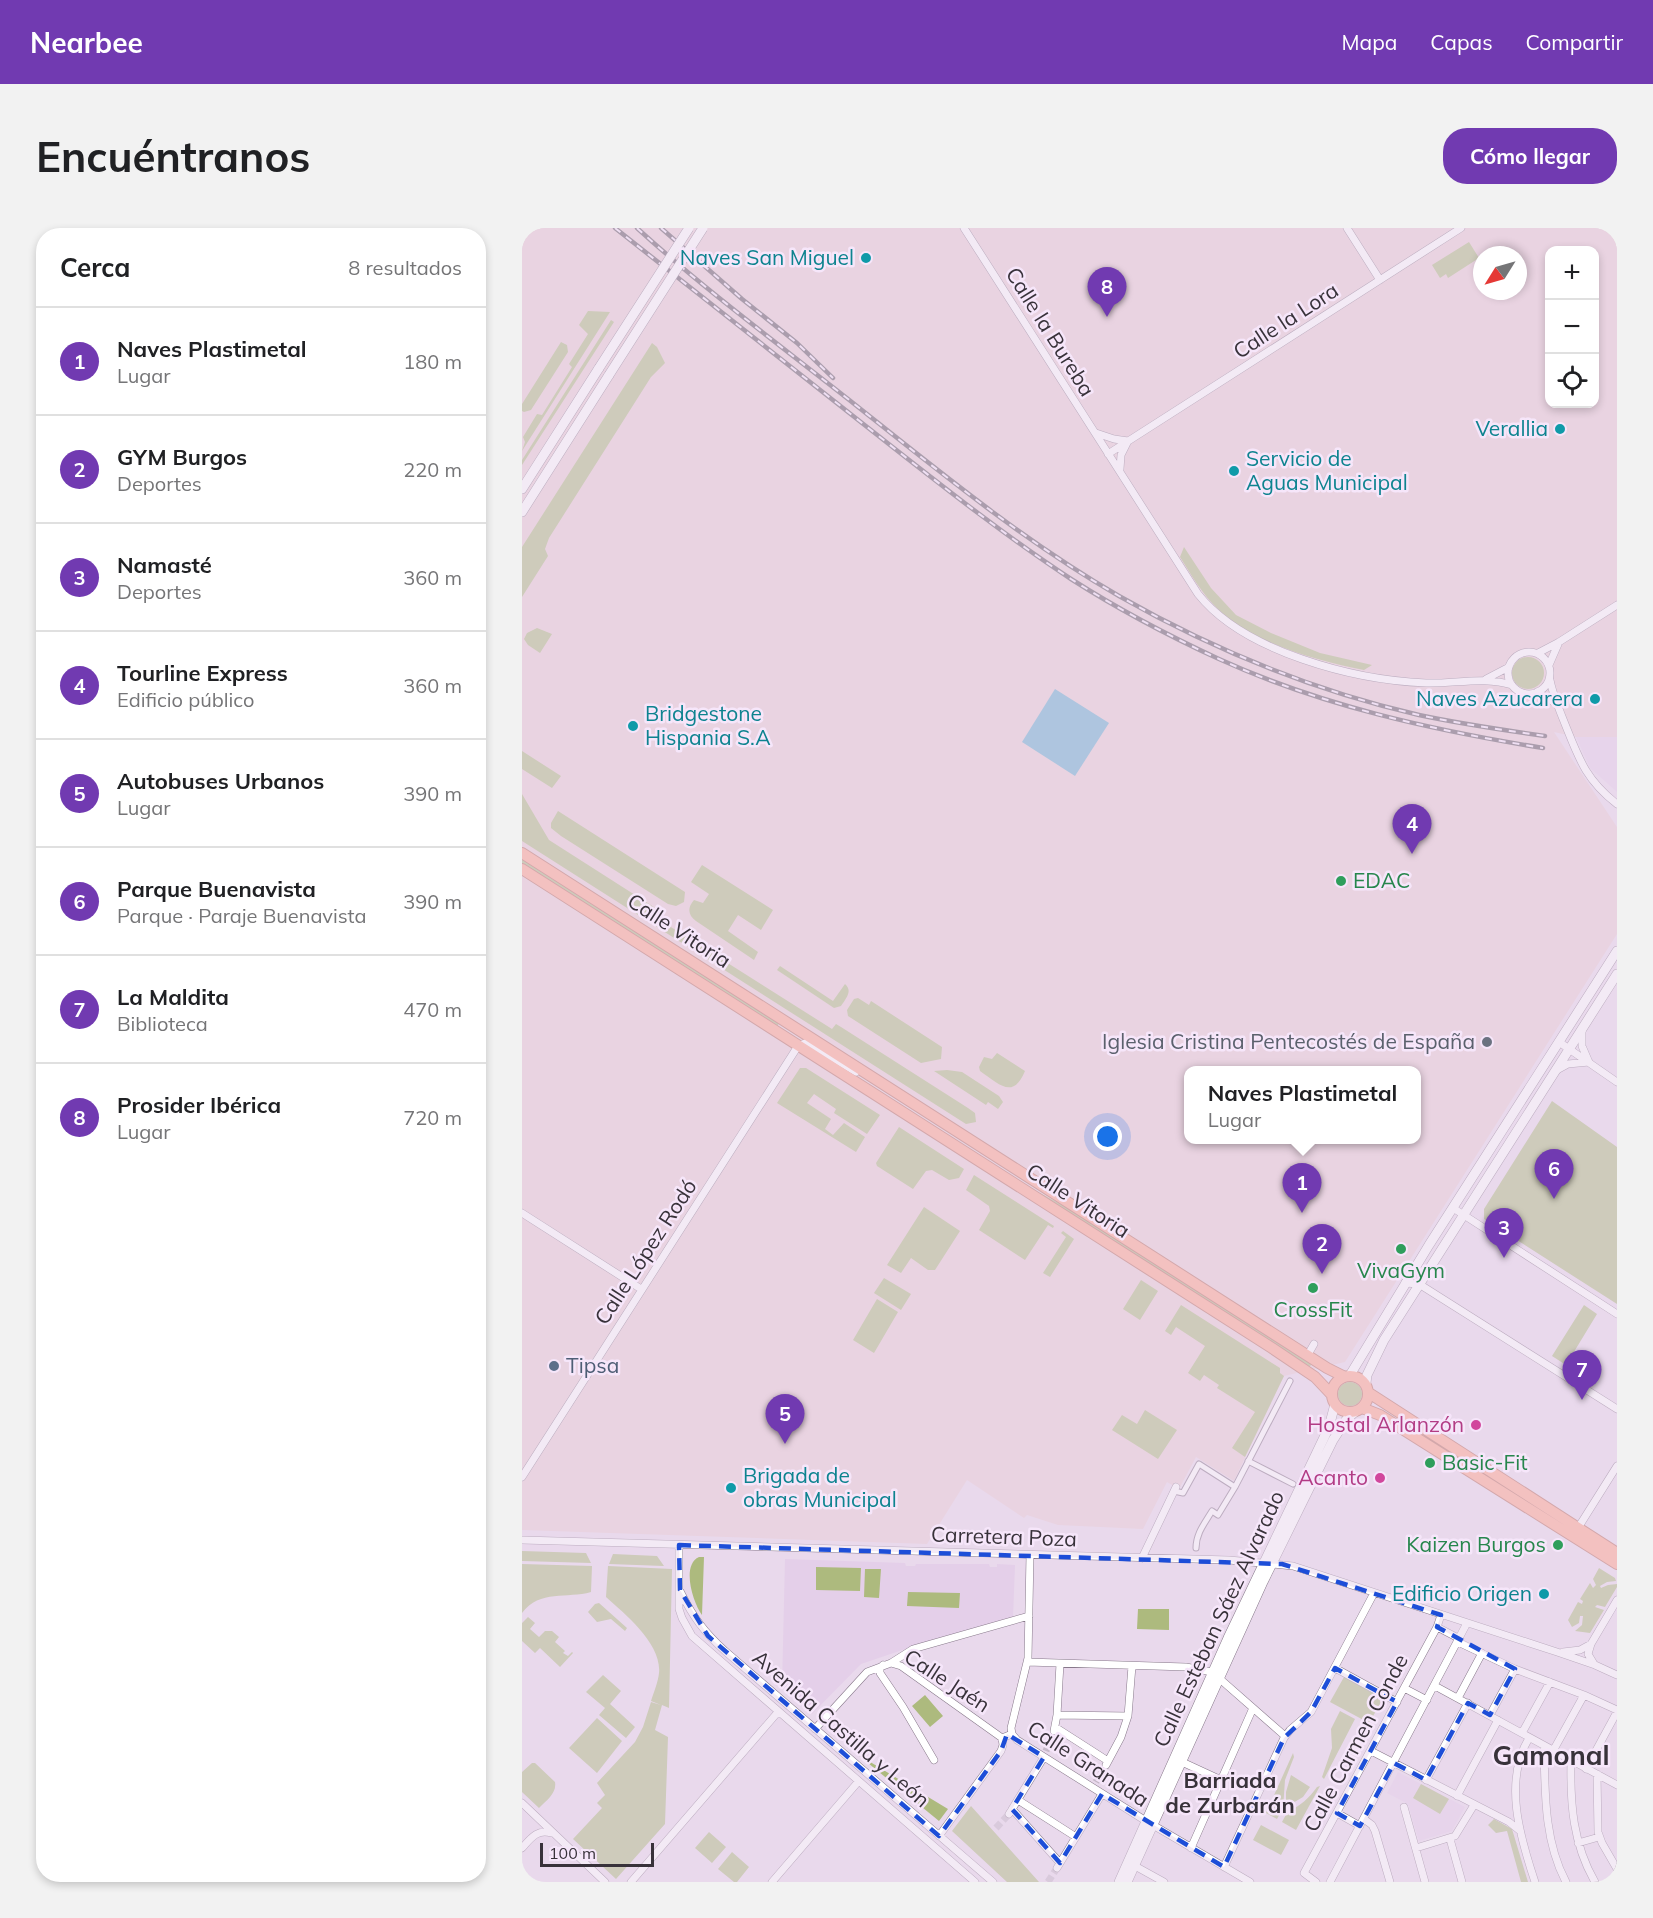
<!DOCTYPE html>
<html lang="es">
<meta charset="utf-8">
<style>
body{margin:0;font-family:Mulish,sans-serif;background:#f2f2f2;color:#202124}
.controls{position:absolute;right:18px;top:18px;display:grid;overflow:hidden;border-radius:12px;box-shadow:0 3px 9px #0003}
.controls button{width:54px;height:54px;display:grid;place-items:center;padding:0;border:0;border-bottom:2px solid #e0e0e0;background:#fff;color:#202124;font:30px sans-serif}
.compass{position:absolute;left:951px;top:18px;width:54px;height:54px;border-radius:50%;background:#fff;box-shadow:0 3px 9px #0003;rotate:233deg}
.scale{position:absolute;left:18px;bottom:15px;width:114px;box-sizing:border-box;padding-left:6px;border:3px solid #38323a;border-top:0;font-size:16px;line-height:21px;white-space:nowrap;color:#38323a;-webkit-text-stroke:4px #f6e6fa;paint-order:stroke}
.you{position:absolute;left:586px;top:909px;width:21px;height:21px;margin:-15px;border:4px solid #fff;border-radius:50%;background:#1a73e8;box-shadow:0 0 0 9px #1a73e833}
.badge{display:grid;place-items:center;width:39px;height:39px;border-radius:50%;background:#713ab1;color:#fff;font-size:20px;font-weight:700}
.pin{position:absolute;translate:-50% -50px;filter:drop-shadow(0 2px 3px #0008)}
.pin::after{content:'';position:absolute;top:32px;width:21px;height:18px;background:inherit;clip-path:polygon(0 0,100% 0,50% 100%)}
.popup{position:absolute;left:662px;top:838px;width:237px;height:78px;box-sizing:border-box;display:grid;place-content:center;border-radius:12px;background:#fff;filter:drop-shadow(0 2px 4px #0005);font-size:20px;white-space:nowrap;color:#757577}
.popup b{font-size:22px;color:#202124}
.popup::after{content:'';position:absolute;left:50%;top:100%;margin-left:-12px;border:12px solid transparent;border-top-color:#fff}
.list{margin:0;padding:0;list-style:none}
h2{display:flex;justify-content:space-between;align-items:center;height:78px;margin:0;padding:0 24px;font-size:26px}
h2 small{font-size:20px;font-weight:400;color:#757577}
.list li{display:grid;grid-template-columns:39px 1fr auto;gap:18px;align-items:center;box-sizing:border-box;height:108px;padding:0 24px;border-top:2px solid #e0e0e0}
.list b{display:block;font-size:22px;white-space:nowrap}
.list p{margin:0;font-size:20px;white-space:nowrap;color:#757577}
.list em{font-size:20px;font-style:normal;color:#757577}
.icon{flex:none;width:33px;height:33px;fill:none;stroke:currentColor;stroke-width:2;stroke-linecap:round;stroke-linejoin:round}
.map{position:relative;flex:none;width:1095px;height:1654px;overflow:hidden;border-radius:24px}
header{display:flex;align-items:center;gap:36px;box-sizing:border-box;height:84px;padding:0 30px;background:#713ab1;color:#fff}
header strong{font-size:28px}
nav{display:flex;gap:33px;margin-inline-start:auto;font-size:21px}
.intro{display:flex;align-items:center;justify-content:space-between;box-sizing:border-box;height:144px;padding:0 36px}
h1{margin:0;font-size:42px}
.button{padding:15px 27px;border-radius:24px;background:#713ab1;color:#fff;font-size:21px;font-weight:700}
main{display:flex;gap:36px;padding:0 36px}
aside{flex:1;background:#fff;border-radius:24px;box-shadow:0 3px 9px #0003}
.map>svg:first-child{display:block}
.built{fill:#e4cfe9}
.industrial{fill:#e8cdd2;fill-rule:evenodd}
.green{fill:#adba7e}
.water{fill:#67adcf}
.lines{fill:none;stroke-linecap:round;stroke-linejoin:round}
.minor-tunnel{stroke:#c6b8c8;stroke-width:7;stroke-dasharray:7 3.5;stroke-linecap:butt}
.pedestrian-casing{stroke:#87788a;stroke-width:7}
.minor-casing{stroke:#87788a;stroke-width:8}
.secondary-casing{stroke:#87788a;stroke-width:10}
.trunk-casing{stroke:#b96d5c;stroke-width:12}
.pedestrian{stroke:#fff;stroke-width:5}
.minor{stroke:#fff;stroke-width:7}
.secondary{stroke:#fff;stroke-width:9}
.trunk{stroke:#fea48b;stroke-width:10}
.rail-casing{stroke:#5f5661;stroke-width:4.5}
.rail{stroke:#f6e6fa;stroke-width:2;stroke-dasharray:7;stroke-linecap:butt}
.secondary-bridge-casing{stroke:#87788a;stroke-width:10;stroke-linecap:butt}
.secondary-bridge{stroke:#fff;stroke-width:9}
.marked{fill:none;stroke:#1d4ed8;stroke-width:4.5;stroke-dasharray:12 8;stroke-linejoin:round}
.culture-dot{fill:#0f9aa8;stroke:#f6e6fa;stroke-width:2}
.leisure-dot{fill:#2e9e5b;stroke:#f6e6fa;stroke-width:2}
.worship-dot{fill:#6b7280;stroke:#f6e6fa;stroke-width:2}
.service-dot{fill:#5c6f8a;stroke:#f6e6fa;stroke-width:2}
.hotel-dot{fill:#d1479c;stroke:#f6e6fa;stroke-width:2}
.labels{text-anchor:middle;stroke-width:5;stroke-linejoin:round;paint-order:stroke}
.culture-label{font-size:21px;fill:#0d838f;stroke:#f6e6fa;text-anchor:end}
.street-label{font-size:21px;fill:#38323a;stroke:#f6e6fa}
.leisure-label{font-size:21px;fill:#27864d;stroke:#f6e6fa;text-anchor:start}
.worship-label{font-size:21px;fill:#5b616d;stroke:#f6e6fa;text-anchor:end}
.service-label{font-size:21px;fill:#4e5e75;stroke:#f6e6fa;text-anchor:start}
.hotel-label{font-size:21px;fill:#b23c85;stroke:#f6e6fa;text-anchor:end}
.neighbourhood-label{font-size:22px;font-weight:bold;fill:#38323a;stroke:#f6e6fa}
.district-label{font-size:27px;font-weight:bold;fill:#38323a;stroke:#f6e6fa}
</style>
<header>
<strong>Nearbee</strong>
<nav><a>Mapa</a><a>Capas</a><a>Compartir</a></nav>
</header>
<div class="intro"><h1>Encuéntranos</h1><a class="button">Cómo llegar</a></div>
<main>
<aside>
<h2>Cerca<small>8 resultados</small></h2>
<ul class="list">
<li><span class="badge">1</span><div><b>Naves Plastimetal</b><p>Lugar</p></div><em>180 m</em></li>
<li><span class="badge">2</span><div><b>GYM Burgos</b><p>Deportes</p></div><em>220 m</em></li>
<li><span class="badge">3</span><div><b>Namasté</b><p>Deportes</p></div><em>360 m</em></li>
<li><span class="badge">4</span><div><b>Tourline Express</b><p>Edificio público</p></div><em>360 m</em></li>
<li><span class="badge">5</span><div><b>Autobuses Urbanos</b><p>Lugar</p></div><em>390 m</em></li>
<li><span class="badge">6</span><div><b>Parque Buenavista</b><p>Parque · Paraje Buenavista</p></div><em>390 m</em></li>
<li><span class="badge">7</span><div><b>La Maldita</b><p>Biblioteca</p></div><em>470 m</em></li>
<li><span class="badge">8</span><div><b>Prosider Ibérica</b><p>Lugar</p></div><em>720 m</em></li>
</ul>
</aside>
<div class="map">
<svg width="1095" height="1654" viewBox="0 0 1095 1654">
<rect width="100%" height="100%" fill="#e9d9ec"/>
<path class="built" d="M1054,509H1095V564L1068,540Z
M263,1331L383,1335L384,1338H393L394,1336H467L468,1339H475V1336L493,1337L491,1390L410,1412L339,1436L290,1486L260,1459Z
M876,1544L943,1579L930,1603L897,1613L886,1576L865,1565Z"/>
<path class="industrial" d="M0,0H1095V509H1054L1032,504L1095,599V706L823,1134L762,1148L712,1253L674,1229L657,1261L645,1254L621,1301L536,1297L505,1287L502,1290L445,1252L405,1316L0,1302ZM1028,22H1072V176H1028ZM960,27H996V63H960ZM666,842H894V912H666Z"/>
<path class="green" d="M947,14L957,30L926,50L924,46L918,50L910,37Z
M66,83L88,84L0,223L3,214L1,209L15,186L20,187L50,139L47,136L66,106L57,97Z
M89,92L92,94L0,237V232Z
M39,114L45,117L46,124L9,182L2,184L0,183V176Z
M130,115L135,119L143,135L129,149L27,310L23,321L26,328L0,369V319Z
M662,319L689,360L714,387L749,405L798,425L850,437L842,442C792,432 725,414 690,375C678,362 668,345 658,329Z
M15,400L30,406L18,425L6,417L2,411L5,405Z
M990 445a16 16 0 1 1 32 0a16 16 0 1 1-32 0Z
M0,523L39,548L30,560L0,541Z
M0,566L27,612L135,681L133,689L310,801L314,796L319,799L446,880L453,885L454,894L444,896L0,613Z
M36,583L163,664L162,674L154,678L146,676L39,608L29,600V595Z
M0,631L257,795L255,799L0,636Z
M180,637L251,682L239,702L216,687L206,703L236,724L232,732L174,693C166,687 165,680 172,672L181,675L187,666L169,654Z
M258,738L311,773L323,756C331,763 324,770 319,778L312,780L255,742Z
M336,770L347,777L349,773L420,819L419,831L399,835L326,788L325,782L332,771Z
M475,825L503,843C491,872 477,856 458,843L457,839L462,829L470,831Z
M278,840H284L358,887L345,906L312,885L314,881L292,866L285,875L309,891L303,901L311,907L322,895L343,909L334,924L255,875Z
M425,842L440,844L477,868L481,874L476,881L466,874L464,877L412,843Z
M1030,873L1095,919V1076L962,991V981Z
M377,899L442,941L437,950L427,952L410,942L404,943L391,961L355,938L354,935Z
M452,947L532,998L531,1000L526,997L503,1032L457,1002L468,983L467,978L444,962Z
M518,965L560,988L790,1136L787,1139L517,966Z
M402,979L438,1003L413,1042H406L389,1030L379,1045L365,1037Z
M541,1003L552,1011L528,1049L521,1045L544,1009L539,1005Z
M362,1050L389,1066L379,1082L352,1065Z
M619,1052L636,1063L618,1092L601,1081Z
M355,1071L376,1084L352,1125L331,1112Z
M659,1077L758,1140V1145L762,1148L723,1229L710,1220L733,1184L695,1160L697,1157L682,1147L678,1153L666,1145L683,1118L654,1099L649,1107L643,1103Z
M1062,1077L1075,1086L1044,1137L1030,1128Z
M816 1166a12 12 0 1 1 24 0a12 12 0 1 1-24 0Z
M623,1182L655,1202L636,1231L590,1202L600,1187L615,1196Z
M0,1323L64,1325L69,1335L0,1333Z
M91,1326L135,1328L142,1338L87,1336Z
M177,1329H182L180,1387C171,1375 159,1337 177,1329Z
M0,1336L70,1338L69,1364C45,1371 18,1361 0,1385Z
M86,1338L150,1341L147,1480L140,1477L133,1502L146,1509L143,1596L94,1651L51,1611L80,1580L75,1575L83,1567L75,1555L113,1514L121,1499L129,1474L139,1477L129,1473C132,1464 136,1454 137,1445C140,1416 103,1386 84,1369Z
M294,1339L339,1340L338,1363L294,1362Z
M1077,1340L1093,1350L1094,1353L1085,1354L1078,1358L1079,1360L1086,1357L1095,1356V1359L1083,1379L1075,1377L1073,1379L1082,1382L1068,1405L1053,1403L1060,1397L1061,1388H1058L1057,1395L1050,1399L1046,1392L1056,1374L1060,1376L1061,1373L1058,1371L1068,1355L1071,1360L1074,1357L1071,1351Z
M343,1341H359L357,1370L342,1369Z
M386,1364L438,1365L437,1380L385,1378Z
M77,1375L105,1400L103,1403L89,1391L75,1394L66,1384L73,1376Z
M616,1381H647V1402L615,1401Z
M6,1389L13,1395L8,1401L17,1409L23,1403H30L37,1409L33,1414L43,1423L41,1425L46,1428L50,1424L51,1425L38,1439L18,1420L13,1425L0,1413V1395Z
M81,1447L99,1463L88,1476L113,1499L104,1510L77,1487L83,1480L64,1464Z
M822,1449L861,1471L847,1495L808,1474Z
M403,1467L421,1488L408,1499L390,1478Z
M818,1483L833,1491L802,1551L800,1549L810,1520L809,1501Z
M75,1490L100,1513L75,1545L47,1520Z
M771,1525L772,1529L763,1552L761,1580L755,1591L744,1585Z
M335,1526L426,1581L417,1593Z
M10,1535H13L33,1554C35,1565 25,1572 17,1580L0,1564V1544Z
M769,1547L788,1559L781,1569L764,1579V1564Z
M899,1556L927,1571L918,1586L891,1570Z
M798,1558L774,1602L760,1594L766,1583C779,1578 787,1570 795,1559Z
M449,1578L517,1654H485L430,1603Z
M972,1591L990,1601L1006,1654H999L985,1603L974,1605L966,1597Z
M739,1597L767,1612L759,1627L731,1612Z
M187,1604L204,1619L190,1635L173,1620Z
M210,1624L227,1639L215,1654H212L196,1641Z"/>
<path class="water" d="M533,461L587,495L553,548L500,514Z"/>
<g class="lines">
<path class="minor-tunnel" d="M524,1523L532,1503
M574,1554L584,1537
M474,1600L487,1586
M526,1654L535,1640"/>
<defs>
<path id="pedestrian" d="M726,1233L771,1256
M652,1263L661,1265L677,1236L713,1259
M674,1320C674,1306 682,1296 690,1283L696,1287L713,1259L768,1153"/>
<path id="minor" d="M442,0L676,366C722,424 832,452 904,455C933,456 962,448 990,457
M825,0L858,52
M574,205L592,211L606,213
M586,226L939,0
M598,241L599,227L605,215
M986 445a21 21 0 1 1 42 0a21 21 0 1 1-42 0Z
M1016,425L1037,414L1095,377
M1027,437L1037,414
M964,451L987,439
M1028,452C1031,467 1037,481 1043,496C1057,531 1064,552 1095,576
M1015,464L1035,476
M1060,802V818L1066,832
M1037,814L1095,854
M1035,842L1046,836L1067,834
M931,980L1095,1086
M0,985L119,1061
M883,1055L897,1056L1095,1181
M788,1123L792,1116
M0,1249L276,818L283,815L289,817L334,844
M1056,1300L1095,1238
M0,1312L707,1332L771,1338L1035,1424L1073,1437L1095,1447
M157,1317V1381L160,1390L170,1408L453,1654
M620,1330L654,1259
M158,1363C171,1389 182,1404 203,1423L471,1654
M915,1399L938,1411
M936,1414L993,1441L1062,1467L1095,1482
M1041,1424L1058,1422L1069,1416
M505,1434L664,1439L690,1444L763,1508
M369,1435L391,1421L507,1388
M1072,1436L1066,1426L1069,1416L1095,1372
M361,1437L358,1440V1445L381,1479L412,1532
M813,1440L875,1474
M913,1458L1095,1557
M882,1460L905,1472
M936,1470L960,1425
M535,1487L606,1488
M968,1487L993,1441
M533,1499L586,1533
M293,1501L345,1444L369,1435L379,1438L480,1510L490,1506
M532,1503L535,1487L538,1436
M1000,1505L1028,1454
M490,1506L495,1512L624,1593L728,1654
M490,1506L489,1500L506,1430L508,1327
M1007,1510C981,1553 998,1609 1013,1654
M1022,1518C1023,1564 1022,1613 1044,1654
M849,1523L987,1594L997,1602
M1031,1523L1062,1467
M1049,1532C1048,1576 1051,1616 1073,1654
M660,1534L699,1552
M584,1537L599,1509L606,1488L610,1438
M1064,1541L1095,1484
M1075,1546L1076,1604L1080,1615L1095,1641
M904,1552L946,1475
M935,1568L976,1492
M496,1572L554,1609
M0,1575L83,1654
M882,1579L903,1654
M490,1581L538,1635
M815,1585L838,1598
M487,1586L522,1529
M842,1591L850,1597L853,1603L868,1654
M417,1608L479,1523L481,1517L480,1510
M928,1611L940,1654
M1056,1615L1077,1609
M0,1620C9,1610 15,1601 29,1605
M669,1620L731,1480
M894,1620L933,1608L952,1577
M613,1638L642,1654
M702,1639L762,1510L768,1502L789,1484L852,1365
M535,1640L580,1566
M109,1654L256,1484
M250,1654L336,1554
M794,1654L782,1645L915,1399L919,1387
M808,1654L945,1395"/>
<path id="secondary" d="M0,261L77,140
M0,284L87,147
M828,1147L907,1017L1095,723
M844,1155L845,1147L862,1112L1095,746
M597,1654L706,1410L807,1199L813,1176
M605,1654L741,1354L811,1212L824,1192L833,1184"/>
<path id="trunk" d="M0,625L805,1140L821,1148
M0,641L750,1120L793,1149L810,1167
M810 1166a18 18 0 1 1 36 0a18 18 0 1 1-36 0Z
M847,1165L1095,1325
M840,1180L858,1187L1095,1336"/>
</defs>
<use href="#pedestrian" class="pedestrian-casing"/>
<use href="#minor" class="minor-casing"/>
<use href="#secondary" class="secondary-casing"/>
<use href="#trunk" class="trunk-casing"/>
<use href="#pedestrian" class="pedestrian"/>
<use href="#minor" class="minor"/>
<use href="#secondary" class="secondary"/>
<use href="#trunk" class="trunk"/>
<defs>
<path id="rail" d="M93,0C175,65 258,130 340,195C409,249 476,303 549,351C596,381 647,408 697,431C800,478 910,502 1021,520
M115,0C182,61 255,115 326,171C413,240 500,312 597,368C690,421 793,463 897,487C939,496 981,502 1023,508
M139,0L220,71L275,115L311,150"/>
</defs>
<use href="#rail" class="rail-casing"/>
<use href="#rail" class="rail"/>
<defs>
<path id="secondary-bridge" d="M77,140L167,0
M87,147L181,0"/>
</defs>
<use href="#secondary-bridge" class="secondary-bridge-casing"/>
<use href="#secondary-bridge" class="secondary-bridge"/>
</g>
<path d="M0 0H1095V1654H0ZM157,1317L760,1336L919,1387L915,1399L993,1441L968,1487L946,1475L904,1552L872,1535L838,1598L815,1585L875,1474L813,1440L789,1484L762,1510L702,1639L580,1566L538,1635L490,1581L522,1529L485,1506L479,1523L417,1608L186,1408L158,1362Z" fill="#e9d9ec" fill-opacity=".55" fill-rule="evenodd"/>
<path class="marked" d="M157,1317L760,1336L919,1387L915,1399L993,1441L968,1487L946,1475L904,1552L872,1535L838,1598L815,1585L875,1474L813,1440L789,1484L762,1510L702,1639L580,1566L538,1635L490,1581L522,1529L485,1506L479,1523L417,1608L186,1408L158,1362Z"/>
<g class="culture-dot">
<circle cx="344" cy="30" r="6"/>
<circle cx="1038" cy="201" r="6"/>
<circle cx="712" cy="243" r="6"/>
<circle cx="1073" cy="471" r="6"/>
<circle cx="111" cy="498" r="6"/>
<circle cx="209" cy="1260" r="6"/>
<circle cx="1022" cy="1366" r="6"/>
</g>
<g class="leisure-dot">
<circle cx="819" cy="653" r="6"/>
<circle cx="879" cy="1021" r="6"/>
<circle cx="791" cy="1060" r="6"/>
<circle cx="908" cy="1235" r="6"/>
<circle cx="1036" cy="1317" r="6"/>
</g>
<circle class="worship-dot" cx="965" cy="814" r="6"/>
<circle class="service-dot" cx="32" cy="1138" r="6"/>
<g class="hotel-dot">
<circle cx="954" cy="1197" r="6"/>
<circle cx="858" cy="1250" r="6"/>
</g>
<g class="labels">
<g class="culture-label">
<text x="332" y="37">Naves San Miguel</text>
<text x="1026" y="208">Verallia</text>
<text x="724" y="238" text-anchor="start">Servicio de<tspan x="724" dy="24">Aguas Municipal</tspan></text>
<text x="1061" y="478">Naves Azucarera</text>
<text x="123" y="493" text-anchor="start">Bridgestone<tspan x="123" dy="24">Hispania S.A</tspan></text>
<text x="221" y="1255" text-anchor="start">Brigada de<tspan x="221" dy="24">obras Municipal</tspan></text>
<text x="1010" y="1373">Edificio Origen</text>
</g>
<g class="street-label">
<text transform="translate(764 93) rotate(-33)" y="7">Calle la Lora</text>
<text transform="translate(528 104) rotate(58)" y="7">Calle la Bureba</text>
<text transform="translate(157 703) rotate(33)" y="7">Calle Vitoria</text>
<text transform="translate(556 973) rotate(33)" y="7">Calle Vitoria</text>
<text transform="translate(124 1024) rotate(-57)" y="7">Calle López Rodó</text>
<text transform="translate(482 1309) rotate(2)" y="7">Carretera Poza</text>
<text transform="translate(697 1391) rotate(-65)" y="7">Calle Esteban Sáez Alvarado</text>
<text transform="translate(425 1453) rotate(33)" y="7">Calle Jaén</text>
<text transform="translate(319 1501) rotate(41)" y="7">Avenida Castilla y León</text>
<text transform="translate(834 1515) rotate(-62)" y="7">Calle Carmen Conde</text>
<text transform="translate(566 1536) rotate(33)" y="7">Calle Granada</text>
</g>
<g class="leisure-label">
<text x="831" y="660">EDAC</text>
<text x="879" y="1050" text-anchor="middle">VivaGym</text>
<text x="791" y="1089" text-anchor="middle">CrossFit</text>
<text x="920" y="1242">Basic-Fit</text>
<text x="1024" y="1324" text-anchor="end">Kaizen Burgos</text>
</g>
<g class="worship-label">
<text x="953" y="821">Iglesia Cristina Pentecostés de España</text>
</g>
<g class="service-label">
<text x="44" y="1145">Tipsa</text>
</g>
<g class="hotel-label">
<text x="942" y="1204">Hostal Arlanzón</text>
<text x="846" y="1257">Acanto</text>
</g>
<g class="neighbourhood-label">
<text x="708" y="1560">Barriada<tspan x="708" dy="25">de Zurbarán</tspan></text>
</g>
<g class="district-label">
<text x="1029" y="1537">Gamonal</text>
</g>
</g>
</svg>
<div class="controls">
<button>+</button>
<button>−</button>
<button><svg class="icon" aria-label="locate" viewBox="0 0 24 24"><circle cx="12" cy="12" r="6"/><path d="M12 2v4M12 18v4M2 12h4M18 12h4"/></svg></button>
</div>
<svg class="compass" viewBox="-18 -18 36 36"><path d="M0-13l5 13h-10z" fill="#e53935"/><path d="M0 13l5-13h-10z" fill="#757577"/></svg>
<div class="scale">100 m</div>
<div class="you"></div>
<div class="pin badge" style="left:780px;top:985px">1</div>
<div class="popup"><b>Naves Plastimetal</b>Lugar</div>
<div class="pin badge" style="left:800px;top:1046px">2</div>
<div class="pin badge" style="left:982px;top:1030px">3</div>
<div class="pin badge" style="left:890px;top:626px">4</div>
<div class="pin badge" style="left:263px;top:1216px">5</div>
<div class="pin badge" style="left:1032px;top:971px">6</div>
<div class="pin badge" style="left:1060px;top:1172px">7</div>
<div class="pin badge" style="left:585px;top:89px">8</div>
</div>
</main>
